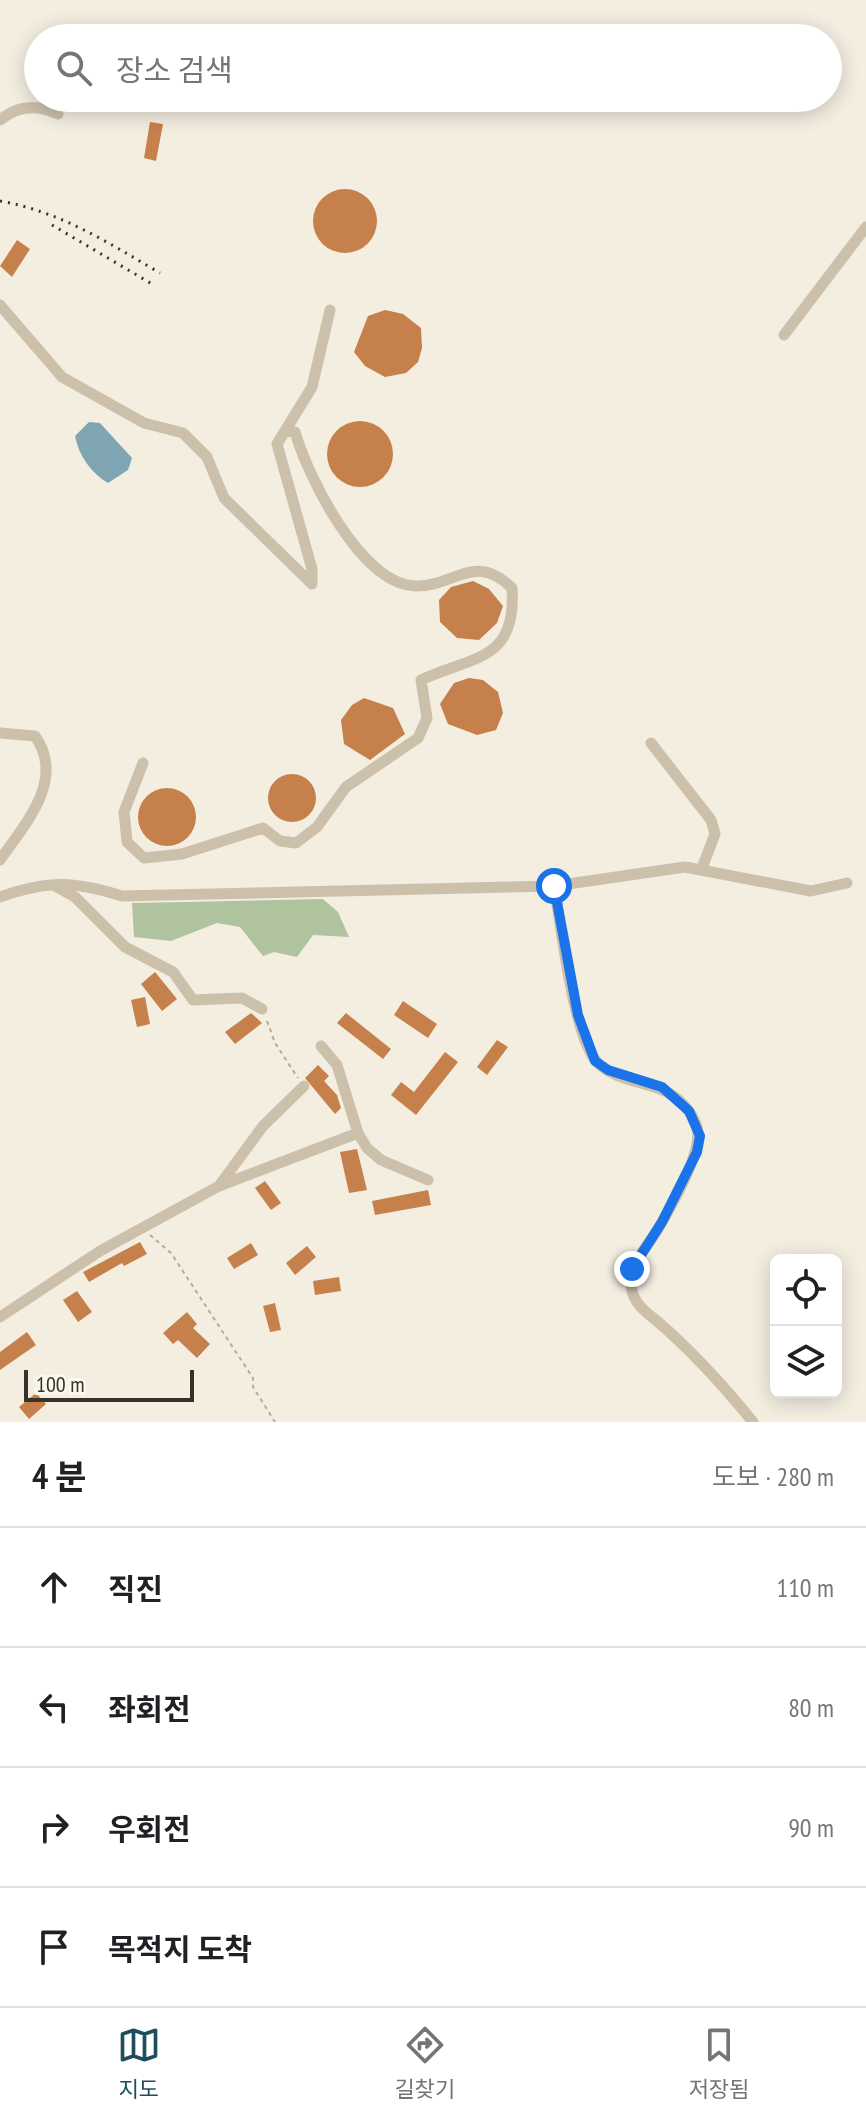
<!DOCTYPE html>
<html lang="ko">
<meta charset="utf-8">
<style>
body{margin:0;font-family:"PT Sans Narrow","Noto Sans KR",sans-serif;background:#f6f6f6;color:#202124}
.controls{position:absolute;right:24px;bottom:24px;display:grid;overflow:hidden;border-radius:12px;box-shadow:0 4px 20px #0003}
.controls button{width:72px;height:72px;display:grid;place-items:center;padding:0;border:0;border-bottom:2px solid #e0e0e0;background:#fff;color:#202124;font:40px sans-serif}
.scale{position:absolute;left:24px;bottom:20px;width:170px;box-sizing:border-box;padding-left:8px;border:4px solid #3a322a;border-top:0;font-size:22px;line-height:28px;white-space:nowrap;color:#3a322a;-webkit-text-stroke:6px #faf7ed;paint-order:stroke}
.stop{position:absolute;width:24px;height:24px;margin:-18px;border:6px solid #1a73e8;border-radius:50%;background:#fff}
.stop.end{background:#1a73e8;border-color:#fff;box-shadow:0 2px 8px #0008}
.list{margin:0;padding:0;list-style:none}
h2{display:flex;justify-content:space-between;align-items:center;height:104px;margin:0;padding:0 32px;font-size:34px}
h2 small{font-size:26px;font-weight:400;color:#757577}
.list li{display:grid;grid-template-columns:52px 1fr auto;gap:24px;align-items:center;box-sizing:border-box;height:120px;padding:0 32px;border-top:2px solid #e0e0e0}
.list b{display:block;font-size:30px;white-space:nowrap}
.list em{font-size:26px;font-style:normal;color:#757577}
.icon{flex:none;width:44px;height:44px;fill:none;stroke:currentColor;stroke-width:2;stroke-linecap:round;stroke-linejoin:round}
.map{position:relative;flex:none;width:866px;height:1422px;overflow:hidden}
.search{position:absolute;background:#fff;box-shadow:0 4px 20px #0003;left:24px;right:24px;top:24px;height:88px;display:flex;align-items:center;gap:20px;box-sizing:border-box;padding:0 28px;border-radius:44px;color:#757577;font-size:30px}
.sheet{height:584px;background:#fff}
nav{display:flex;justify-content:space-around;align-items:center;box-sizing:border-box;height:112px;border-top:2px solid #e0e0e0;background:#fff;font-size:22px;color:#757577}
nav a{display:grid;justify-items:center;gap:4px}
nav .on{color:#1f4d5c}
.map>svg:first-child{display:block}
.green{fill:#b0c39f}
.water{fill:#7ea5b1}
.building{fill:#c6804b}
.lines{fill:none;stroke-linecap:round;stroke-linejoin:round}
.path{stroke:#b8ab95;stroke-width:2;stroke-dasharray:4 4;stroke-linecap:butt}
.minor{stroke:#ccc0ab;stroke-width:11}
.rail{stroke:#3a322a;stroke-width:3;stroke-dasharray:2 6;stroke-linecap:butt}
.route{stroke:#1a73e8;stroke-width:10}
</style>
<div class="map">
<svg width="866" height="1422" viewBox="0 0 866 1422">
<rect width="100%" height="100%" fill="#f3eee0"/>
<path class="green" d="M323,899L338,912L349,937L313,935L297,957L274,952L263,956L240,927L217,923L171,941L134,937L132,903Z"/>
<path class="water" d="M89,422L100,423L132,458L128,470L108,483C91,473 79,456 75,436Z"/>
<path class="building" d="M150,122L163,124L156,161L144,158Z
M313 221a32 32 0 1 1 64 0a32 32 0 1 1-64 0Z
M17,240L30,249L12,277L0,266Z
M385,310L403,314L421,328L422,348L418,362L406,373L385,377L365,366L354,352L368,316Z
M327 454a33 33 0 1 1 66 0a33 33 0 1 1-66 0Z
M473,581L489,589L503,606L497,623L479,640L457,638L440,622L439,600L451,587Z
M469,678L483,680L498,692L503,713L496,730L477,735L448,724L440,704L454,683Z
M364,698L393,708L405,734L370,760L344,744L341,720L352,705Z
M268 798a24 24 0 1 1 48 0a24 24 0 1 1-48 0Z
M138 817a29 29 0 1 1 58 0a29 29 0 1 1-58 0Z
M155,972L177,999L162,1011L141,984Z
M145,997L150,1024L137,1027L131,1000Z
M403,1001L437,1024L428,1038L394,1015Z
M251,1013L262,1023L235,1044L225,1032Z
M346,1013L391,1049L383,1059L337,1023Z
M497,1040L508,1047L487,1075L477,1067Z
M445,1052L458,1062L416,1115L391,1095L401,1082L414,1092Z
M318,1065L329,1076L324,1081L337,1095L341,1108L335,1114L305,1078Z
M357,1149L367,1190L349,1193L340,1152Z
M265,1181L281,1203L271,1210L255,1188Z
M428,1190L431,1205L375,1215L372,1201Z
M140,1242L147,1254L124,1266L122,1263L89,1282L83,1272Z
M251,1243L258,1255L234,1269L227,1258Z
M307,1246L316,1257L295,1275L286,1263Z
M339,1277L341,1291L315,1295L313,1281Z
M77,1291L92,1312L78,1322L63,1300Z
M275,1303L281,1330L270,1332L263,1306Z
M187,1312L197,1324L193,1328L210,1344L197,1358L178,1340L173,1344L163,1333Z
M27,1332L36,1345L0,1370V1352Z
M36,1393L46,1404L29,1419L19,1407Z"/>
<g class="lines">
<path class="path" d="M267,1021L275,1043L298,1078
M150,1235L171,1253L253,1378V1387L275,1422"/>
<path class="minor" d="M0,120C18,105 37,104 58,114
M0,305L62,377L144,423L183,433L207,457L224,498L312,584V569L277,444L285,431L295,432C308,477 361,584 415,586C455,587 474,551 512,588C517,662 472,656 421,680L427,718L418,738L346,787L317,827L296,843L280,841L263,828L182,854L144,858L127,842L124,812L143,763
M784,335L866,227
M285,431L312,387L330,310
M0,733L35,736C66,780 25,824 0,860
M651,743L711,820L715,834L702,868
M55,886L75,897L125,947L173,972L193,1000L242,998L262,1009
M554,886C561,924 573,1037 597,1062C626,1092 675,1074 696,1124C706,1147 671,1207 658,1229C646,1250 624,1267 633,1294C637,1306 648,1314 657,1321C693,1352 723,1385 753,1422
M0,897C48,880 74,881 122,896L554,886L685,867L811,891L847,883
M321,1046L337,1065L358,1133L367,1148L381,1160L428,1180
M219,1186L263,1126L304,1086
M0,1317L100,1251L219,1186L358,1133"/>
<path class="rail" d="M0,201C61,212 107,242 160,273
M52,225L152,284"/>
</g>
<g class="lines">
<path class="route" d="M554,886L578,1015L595,1061L608,1070L662,1087L689,1111L700,1136L697,1152L662,1222L632,1269"/>
</g>
</svg>
<div class="controls">
<button><svg class="icon" aria-label="locate" viewBox="0 0 24 24"><circle cx="12" cy="12" r="6"/><path d="M12 2v4M12 18v4M2 12h4M18 12h4"/></svg></button>
<button><svg class="icon" aria-label="layers" viewBox="0 0 24 24"><path d="M12 4l9 5-9 5-9-5zM3 14l9 5 9-5"/></svg></button>
</div>
<div class="scale">100 m</div>
<div class="stop" style="left:554px;top:886px"></div>
<div class="stop end" style="left:632px;top:1269px"></div>
<div class="search"><svg class="icon" aria-label="search" viewBox="0 0 24 24"><circle cx="10" cy="10" r="6"/><path d="M15 15l6 6"/></svg>장소 검색</div>
</div>
<section class="sheet">
<h2>4 분<small>도보 · 280 m</small></h2>
<ul class="list">
<li><svg class="icon" aria-label="ahead" viewBox="0 0 24 24"><path d="M12 20V5M6 11l6-6 6 6"/></svg><div><b>직진</b></div><em>110 m</em></li>
<li><svg class="icon" aria-label="left" viewBox="0 0 24 24"><path d="M17 20v-9H6M10 6l-5 5 5 5"/></svg><div><b>좌회전</b></div><em>80 m</em></li>
<li><svg class="icon" aria-label="right" viewBox="0 0 24 24"><path d="M7 20v-9h11M14 6l5 5-5 5"/></svg><div><b>우회전</b></div><em>90 m</em></li>
<li><svg class="icon" aria-label="arrive" viewBox="0 0 24 24"><path d="M6 21V4h12l-3 4 3 4H6"/></svg><div><b>목적지 도착</b></div></li>
</ul>
</section>
<nav>
<a class="on"><svg class="icon" aria-label="map" viewBox="0 0 24 24"><path d="M3 6l6-2 6 2 6-2v14l-6 2-6-2-6 2zM9 4v14M15 6v14"/></svg>지도</a>
<a><svg class="icon" aria-label="directions" viewBox="0 0 24 24"><path d="M12 3l9 9-9 9-9-9zM9 14v-3h6M13 9l2 2-2 2"/></svg>길찾기</a>
<a><svg class="icon" aria-label="saved" viewBox="0 0 24 24"><path d="M7 4h10v16l-5-4-5 4z"/></svg>저장됨</a>
</nav>
